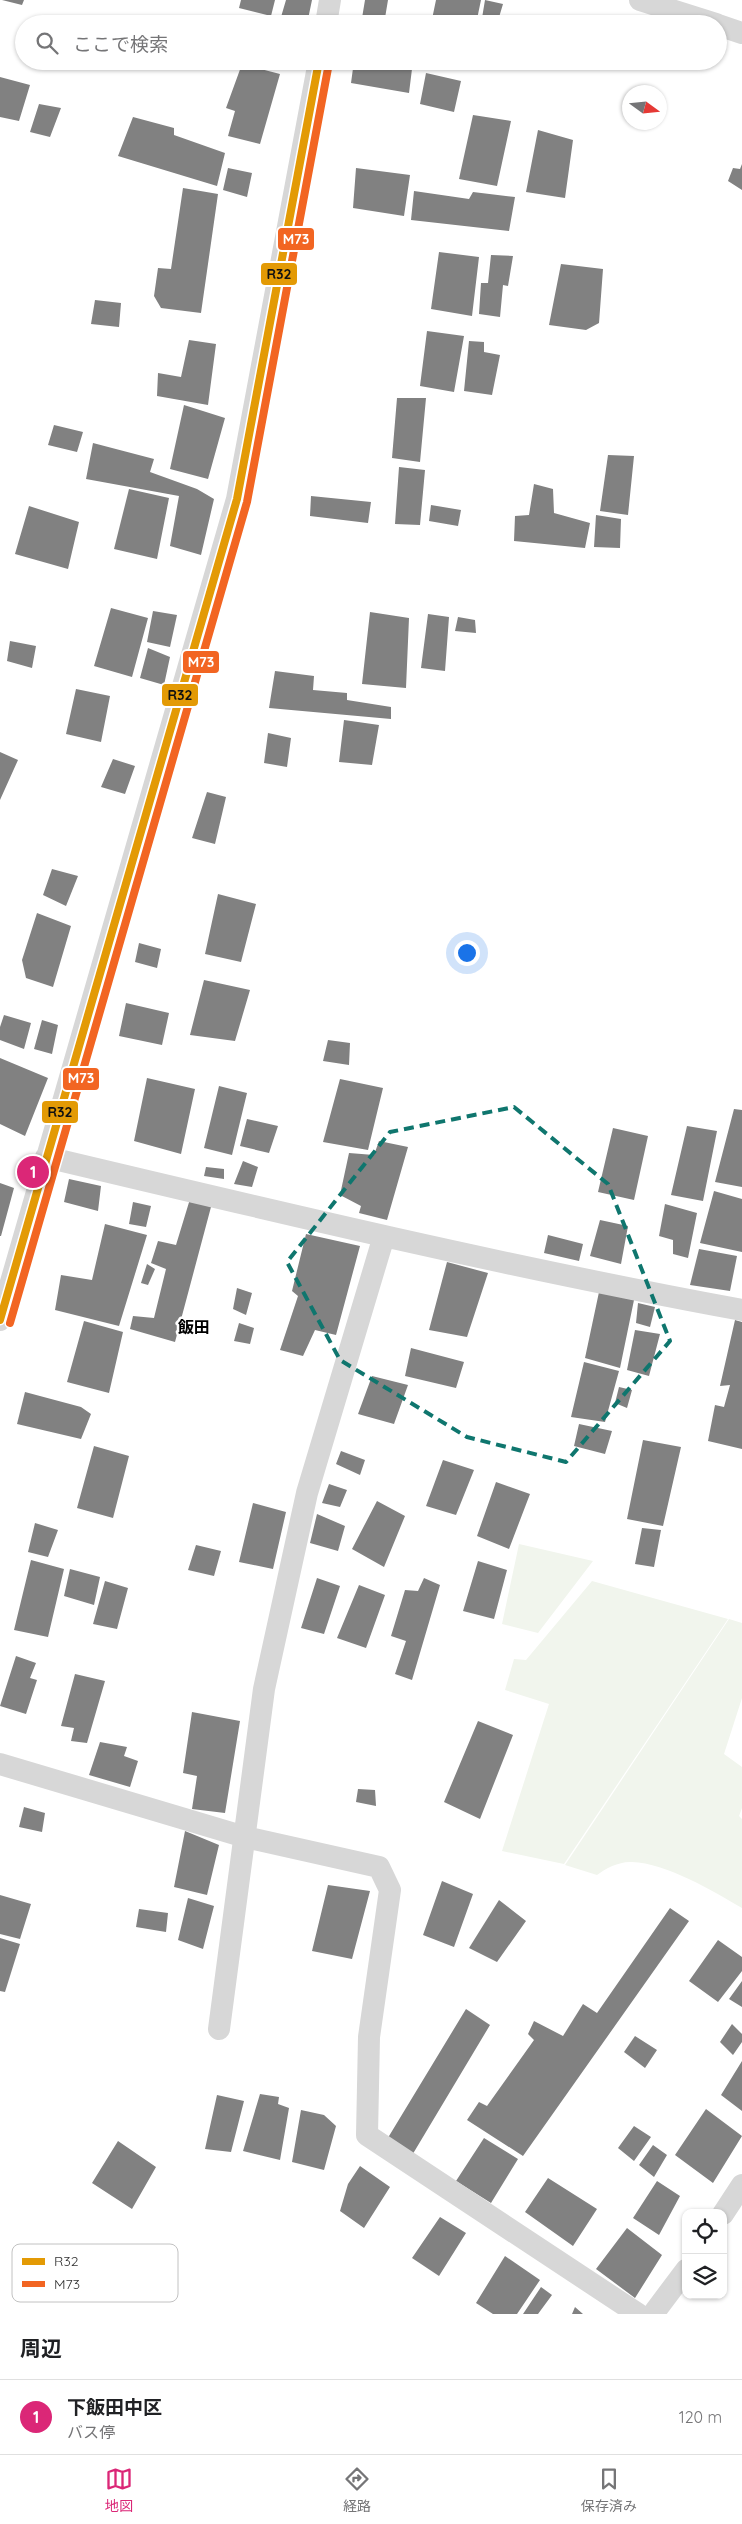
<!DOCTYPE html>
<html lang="ja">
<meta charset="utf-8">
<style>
body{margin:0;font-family:Quicksand,"Noto Sans JP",sans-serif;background:#f2f2f2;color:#202124}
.controls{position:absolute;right:15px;bottom:15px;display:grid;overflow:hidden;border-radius:10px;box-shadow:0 1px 4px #0004}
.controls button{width:45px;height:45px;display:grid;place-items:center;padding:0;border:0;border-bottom:1px solid #e0e0e0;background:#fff;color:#202124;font:25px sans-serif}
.compass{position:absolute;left:622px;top:85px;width:45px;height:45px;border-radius:50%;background:#fff;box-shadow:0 1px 4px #0004;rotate:105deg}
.you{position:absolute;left:466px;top:952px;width:18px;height:18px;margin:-12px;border:4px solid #fff;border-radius:50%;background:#1a73e8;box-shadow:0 0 0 8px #1a73e833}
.badge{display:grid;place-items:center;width:32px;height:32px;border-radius:50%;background:#db2777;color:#fff;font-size:16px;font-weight:700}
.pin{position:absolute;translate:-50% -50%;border:2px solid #fff;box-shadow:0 1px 5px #0006}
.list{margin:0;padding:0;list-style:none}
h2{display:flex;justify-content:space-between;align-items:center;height:65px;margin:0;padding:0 20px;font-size:21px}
h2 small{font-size:16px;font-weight:400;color:#757577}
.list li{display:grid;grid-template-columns:32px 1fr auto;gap:15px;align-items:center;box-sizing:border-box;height:75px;padding:0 20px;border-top:1px solid #e0e0e0}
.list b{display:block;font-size:19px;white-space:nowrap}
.list p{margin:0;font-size:16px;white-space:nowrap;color:#757577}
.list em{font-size:16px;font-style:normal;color:#757577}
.icon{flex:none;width:28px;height:28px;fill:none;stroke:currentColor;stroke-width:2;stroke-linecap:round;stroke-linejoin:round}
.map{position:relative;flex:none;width:742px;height:2314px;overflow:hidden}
.search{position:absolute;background:#fff;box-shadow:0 1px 4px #0004;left:15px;right:15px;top:15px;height:55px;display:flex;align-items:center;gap:12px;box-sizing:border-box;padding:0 18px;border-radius:28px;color:#757577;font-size:19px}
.sheet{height:140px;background:#fff}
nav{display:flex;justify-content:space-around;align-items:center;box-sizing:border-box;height:70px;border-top:1px solid #e0e0e0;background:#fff;font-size:14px;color:#757577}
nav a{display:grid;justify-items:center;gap:2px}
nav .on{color:#db2777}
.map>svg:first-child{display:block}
.green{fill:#f1f5ed}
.building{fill:#818181}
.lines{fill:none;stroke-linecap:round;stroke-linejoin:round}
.street{stroke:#d7d7d7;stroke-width:22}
.bus-1-casing{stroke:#fff;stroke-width:11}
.bus-2-casing{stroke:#fff;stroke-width:11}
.bus-1{stroke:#e39a05;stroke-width:8}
.bus-2{stroke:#f26522;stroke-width:8}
.marked{fill:none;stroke:#0f766e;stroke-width:4;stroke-dasharray:10 6;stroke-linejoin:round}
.labels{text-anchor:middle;stroke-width:5;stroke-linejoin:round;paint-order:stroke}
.quarter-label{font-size:16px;font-weight:bold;fill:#000;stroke:#fff}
.key{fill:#fff;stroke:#c2c2c2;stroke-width:1}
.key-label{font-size:14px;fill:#333}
.line-badge{stroke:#fff;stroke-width:2}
.badge-label{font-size:14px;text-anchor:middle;font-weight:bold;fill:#fff}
.pale-badge-label{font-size:14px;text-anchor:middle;font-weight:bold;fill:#111}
</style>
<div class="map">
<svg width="742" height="2314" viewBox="0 0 742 2314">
<rect width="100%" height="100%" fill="#fff"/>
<path class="green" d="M519,1544L593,1561L538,1633L502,1624Z
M592,1581L728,1619L564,1864L502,1851L549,1704L505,1690L514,1659L526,1660Z
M729,1619L742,1623V1698L724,1754L742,1767V1808L739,1816L742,1819V1908C713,1891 666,1863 632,1862C620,1861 606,1868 597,1875L565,1865Z"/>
<path class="building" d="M2,0H24L22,5Z
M241,0H275L271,16L239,8Z
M286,0H312L307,24L281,17Z
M365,0H388L384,24H361Z
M436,0H481L476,24H431Z
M485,0L503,4L497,24H481Z
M180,15L212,23V24H178Z
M508,17L536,23V24H507Z
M354,61H413L409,93L351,83Z
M242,64L280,74L260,144L228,136L235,111L226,108Z
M426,73L461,81L454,112L420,104Z
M0,77L30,85L19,121L0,117Z
M39,104L61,108L50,137L30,132Z
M473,115L511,121L497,186L459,179Z
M133,117L174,128V135L225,153L217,186L118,156Z
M538,130L573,140L565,198L526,192Z
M742,164V190L728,181L733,168L740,169Z
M228,168L252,173L247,197L223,190Z
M356,168L410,175L404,216L353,208Z
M183,188L218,194L201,313L161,308L154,296L158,268L171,269Z
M414,191L469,199L473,192L515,197L509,231L411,220Z
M439,252L479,257L472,316L431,309Z
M491,255L513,256L508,286L503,285L500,317L479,314L481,283H488Z
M561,264L603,269L599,323L586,330L549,325Z
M95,300L121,303L119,327L91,324Z
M427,331L464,336L454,392L420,386Z
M189,340L216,344L208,405L157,396L158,373L181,377Z
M469,341L484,342V352L500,355L492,395L464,391Z
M397,398H426L420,462L392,458Z
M184,405L225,418L208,479L170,469Z
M54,425L83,432L77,452L48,445Z
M93,443L154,459L150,472L197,489L214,499L201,555L170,546L179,496L86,479Z
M608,455L634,456L628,515L600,511Z
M399,467L425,470L420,525L395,524Z
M534,484L553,489L554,513L590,523L585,548L514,541L515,516L529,515Z
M129,489L169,498L157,559L114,549Z
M311,496L371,502L368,523L310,516Z
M431,505L461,510L458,526L429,521Z
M29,506L79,522L68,569L15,554Z
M596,515L621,519L620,548L594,547Z
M111,608L148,618L132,677L94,666Z
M153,611L177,615L170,647L147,642Z
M370,612L409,618L406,688L362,684Z
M428,614L449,617L445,671L421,668Z
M458,617L475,620L476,633L455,631Z
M10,641L36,646L32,668L7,661Z
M148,648L170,657L164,685L140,678Z
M275,671L314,676L313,690L347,693V700L391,707V719L269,708Z
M76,689L110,696L101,742L66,734Z
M344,720L379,725L372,765L339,762Z
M268,733L291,738L287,767L264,763Z
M0,752L18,760L0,800Z
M113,759L135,766L125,794L101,787Z
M207,792L226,797L215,844L192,838Z
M52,869L78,876L66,906L43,895Z
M218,894L256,904L241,962L205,954Z
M37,913L71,926L53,987L26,978L22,960Z
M139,943L161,949L157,968L135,962Z
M204,980L250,990L235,1041L190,1035Z
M126,1003L169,1013L162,1045L119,1036Z
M4,1015L31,1023L24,1049L0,1040V1027Z
M42,1020L58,1025L52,1054L34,1049Z
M328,1040L350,1043L349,1065L323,1061Z
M0,1058L48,1078L25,1136L0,1124Z
M147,1078L195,1089L181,1154L134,1141Z
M340,1079L383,1088L368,1150L323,1142Z
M219,1086L247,1093L232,1155L204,1148Z
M734,1109L742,1110V1187L715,1182Z
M247,1119L278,1126L269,1153L240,1146Z
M687,1126L717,1131L703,1201L671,1195Z
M613,1128L648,1136L634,1200L598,1192Z
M379,1141L408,1147L387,1220L359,1213L361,1206L340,1195L349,1153L374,1155Z
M243,1161L258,1167L252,1187L234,1184Z
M206,1167L224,1169V1179L204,1176Z
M69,1179L101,1186L98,1211L64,1202Z
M0,1183L14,1188L1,1236H0Z
M714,1191L742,1199V1252L700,1243Z
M190,1199L211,1207L175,1342L130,1329L133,1316L154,1318L166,1269L151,1263L158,1241L176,1245Z
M133,1202L151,1206L146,1227L129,1224Z
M665,1204L697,1213L688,1258L673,1254V1240L659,1236Z
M600,1220L628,1226L621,1264L590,1256Z
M105,1224L147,1235L119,1326L55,1310L61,1275L92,1280Z
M306,1234L360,1246L336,1335L315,1330L303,1356L280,1350L298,1296L292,1291Z
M548,1235L583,1244L579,1261L544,1253Z
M699,1249L737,1256L730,1291L690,1285Z
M447,1262L488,1273L467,1337L429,1330Z
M147,1264L155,1269L148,1285L141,1283Z
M237,1288L252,1293L246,1315L233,1309Z
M599,1292L634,1300L620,1368L585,1358Z
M638,1303L655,1307L650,1327L636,1323Z
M735,1320L742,1322V1449L708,1441L715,1405L724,1407L730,1385L720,1386Z
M84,1321L123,1332L109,1393L67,1382Z
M239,1323L254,1328L250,1344L234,1341Z
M635,1330L660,1334L649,1376L627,1370Z
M411,1348L464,1362L456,1388L405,1376Z
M584,1362L619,1371L605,1422L571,1417Z
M372,1376L408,1385L394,1424L358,1414Z
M619,1387L632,1390L627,1408L615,1403Z
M25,1392L81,1407L91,1414L81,1439L17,1424Z
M579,1424L612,1431L605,1454L574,1446Z
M643,1440L681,1447L663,1526L627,1519Z
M94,1446L129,1456L113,1518L77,1508Z
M341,1451L365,1460L360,1475L336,1464Z
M443,1460L474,1470L456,1515L426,1506Z
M496,1482L530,1494L509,1549L477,1536Z
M329,1484L347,1490L340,1507L322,1503Z
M377,1501L405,1516L384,1567L352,1549Z
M253,1503L286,1512L273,1569L239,1562Z
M317,1514L345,1526L338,1551L310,1543Z
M35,1523L58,1530L48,1557L28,1552Z
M642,1528L661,1530L654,1567L635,1564Z
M196,1545L221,1551L214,1576L188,1570Z
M31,1560L64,1569L48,1637L14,1630Z
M478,1561L507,1570L494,1619L463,1611Z
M70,1569L100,1577L94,1605L64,1596Z
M317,1578L340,1586L324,1634L301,1628Z
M424,1578L440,1585L412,1680L395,1674L406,1641L391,1636L405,1590L418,1591Z
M105,1581L128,1588L117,1629L93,1624Z
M359,1585L385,1595L366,1648L337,1638Z
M16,1656L36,1663L30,1678L37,1680L26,1714L0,1706Z
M75,1674L105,1681L87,1743L71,1741L74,1728L61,1726Z
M192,1712L240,1721L225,1813L192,1809L197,1776L183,1773Z
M478,1721L513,1735L480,1819L444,1802Z
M100,1742L127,1747L124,1756L138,1761L130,1787L89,1775Z
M358,1789L375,1790L376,1806L356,1802Z
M24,1807L45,1813L42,1832L19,1827Z
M185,1831L219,1845L207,1895L174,1887Z
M442,1881L473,1894L454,1947L423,1935Z
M328,1885L370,1891L352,1959L312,1951Z
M0,1895L31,1904L20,1939L0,1934Z
M188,1898L214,1906L203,1949L178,1940Z
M499,1900L526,1921L497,1962L469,1948Z
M670,1908L689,1921L523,2156L467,2120L479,2102L487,2106L534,2040L528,2034L534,2021L563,2036L583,2004L597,2013Z
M139,1909L168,1913L166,1932L136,1927Z
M0,1938L20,1944L5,1992L0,1991Z
M718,1940L742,1957V1971L718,2002L689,1981Z
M742,1981V2007L729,1999Z
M466,2009L490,2025L411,2157L386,2141Z
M732,2024L742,2034V2042L733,2055L720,2042Z
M635,2036L657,2050L645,2068L624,2052Z
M742,2061V2111L721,2095Z
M260,2094L279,2097L278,2104L289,2108L280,2160L243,2151Z
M217,2095L244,2101L231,2152L205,2149Z
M706,2109L742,2136L713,2183L675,2155Z
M301,2110L324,2115L336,2126L324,2170L292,2162Z
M634,2126L651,2137L634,2161L618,2148Z
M484,2138L518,2159L491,2203L456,2181Z
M118,2141L156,2167L132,2209L92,2183Z
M653,2145L667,2155L654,2177L639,2165Z
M360,2166L390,2187L364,2228L340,2211L348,2184Z
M548,2178L597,2209L573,2246L525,2212Z
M657,2181L680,2196L659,2235L633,2218Z
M440,2217L466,2233L439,2276L412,2258Z
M627,2228L662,2255L635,2298L596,2269Z
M505,2256L540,2280L517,2314H493L476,2303Z
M541,2287L552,2295L538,2314H523Z
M575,2307L583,2314H572Z"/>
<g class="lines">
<path class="street" d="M640,0L716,24
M326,24L330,0
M718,25L742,33
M46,1157C277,1212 508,1267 742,1310
M0,1320L237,499L319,61
M0,1764L245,1837L379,1867L390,1890L369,2037L367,2135L638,2314
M219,2029L264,1689L307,1493L384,1236
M723,2214L742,2185
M653,2314L686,2270"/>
<defs>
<path id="bus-1" d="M0,1320L237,499L319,61"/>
<path id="bus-2" d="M10,1323L247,502L329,63"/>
</defs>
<use href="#bus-1" class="bus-1-casing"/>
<use href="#bus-2" class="bus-2-casing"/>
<use href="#bus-1" class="bus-1"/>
<use href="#bus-2" class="bus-2"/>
</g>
<path class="marked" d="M514,1107L608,1184L670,1341L566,1462L467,1437L340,1360L287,1262L390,1132Z"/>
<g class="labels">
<g class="quarter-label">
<text x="194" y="1333">飯田</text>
</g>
</g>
<rect x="12" y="2244" width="166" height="58" rx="8" class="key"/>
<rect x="22" y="2258" width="23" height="7" fill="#e39a05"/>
<rect x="22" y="2281" width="23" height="6" fill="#f26522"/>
<g class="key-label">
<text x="54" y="2266">R32</text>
<text x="54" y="2289">M73</text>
</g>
<g class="line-badge">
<rect x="277" y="227" width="38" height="24" rx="5" fill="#f26522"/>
<rect x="260" y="262" width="38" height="24" rx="5" fill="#e39a05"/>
<rect x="182" y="650" width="38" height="24" rx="5" fill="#f26522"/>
<rect x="161" y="683" width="38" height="24" rx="5" fill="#e39a05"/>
<rect x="62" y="1067" width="38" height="24" rx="5" fill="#f26522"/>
<rect x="41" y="1100" width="38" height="24" rx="5" fill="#e39a05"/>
</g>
<g class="badge-label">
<text x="296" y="244">M73</text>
<text x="201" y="667">M73</text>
<text x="81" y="1083">M73</text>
</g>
<g class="pale-badge-label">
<text x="279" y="279">R32</text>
<text x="180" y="700">R32</text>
<text x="60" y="1117">R32</text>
</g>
</svg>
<div class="controls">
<button><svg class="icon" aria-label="locate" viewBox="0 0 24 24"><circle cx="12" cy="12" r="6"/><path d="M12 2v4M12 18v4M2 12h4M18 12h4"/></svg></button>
<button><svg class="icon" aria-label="layers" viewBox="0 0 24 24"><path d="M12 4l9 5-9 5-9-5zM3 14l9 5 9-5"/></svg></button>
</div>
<svg class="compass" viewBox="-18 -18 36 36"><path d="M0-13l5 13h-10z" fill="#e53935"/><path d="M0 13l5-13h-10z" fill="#757577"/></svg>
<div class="you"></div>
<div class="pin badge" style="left:33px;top:1172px">1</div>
<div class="search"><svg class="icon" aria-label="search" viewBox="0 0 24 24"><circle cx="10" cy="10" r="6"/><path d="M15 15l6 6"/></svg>ここで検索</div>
</div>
<section class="sheet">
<h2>周辺<small></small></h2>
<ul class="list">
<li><span class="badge">1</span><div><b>下飯田中区</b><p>バス停</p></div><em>120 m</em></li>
</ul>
</section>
<nav>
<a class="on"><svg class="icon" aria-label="map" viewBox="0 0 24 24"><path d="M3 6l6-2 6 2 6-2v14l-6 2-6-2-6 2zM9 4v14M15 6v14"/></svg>地図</a>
<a><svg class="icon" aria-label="directions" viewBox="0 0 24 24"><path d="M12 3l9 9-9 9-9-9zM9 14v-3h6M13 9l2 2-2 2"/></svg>経路</a>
<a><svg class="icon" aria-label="saved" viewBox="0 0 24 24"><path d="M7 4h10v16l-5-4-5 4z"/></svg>保存済み</a>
</nav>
